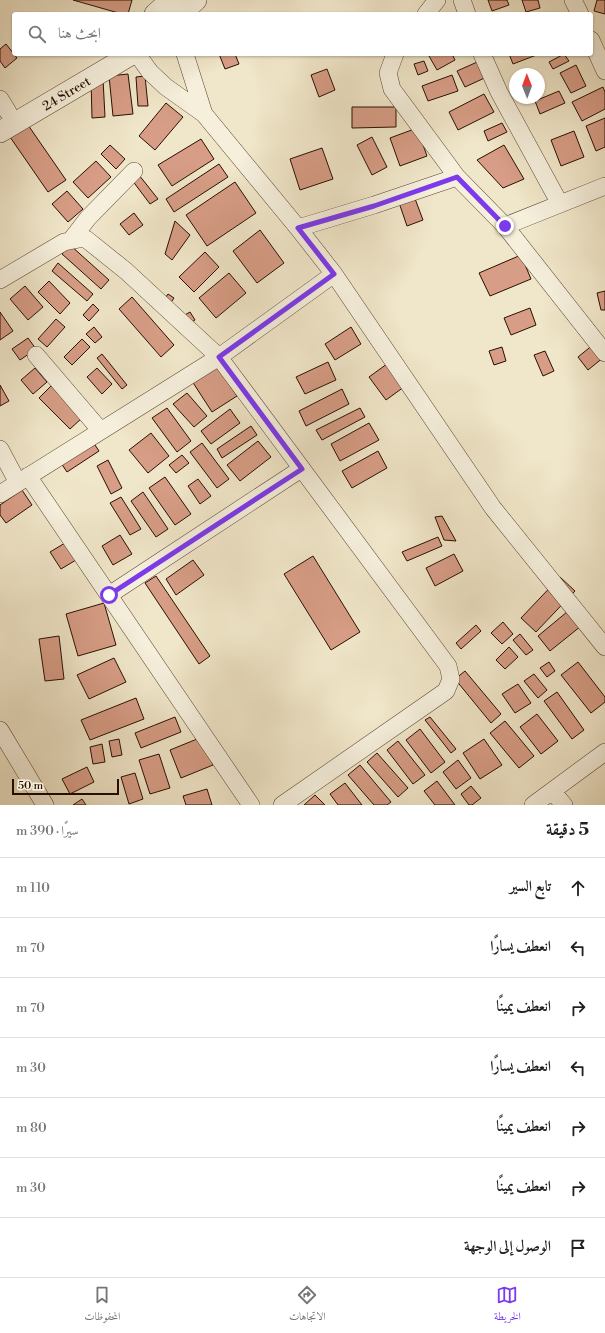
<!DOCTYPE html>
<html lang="ar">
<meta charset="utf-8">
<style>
body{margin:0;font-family:"Libre Bodoni",Amiri,serif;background:#f2f2f2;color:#202124;direction:rtl}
.compass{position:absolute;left:509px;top:68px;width:36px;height:36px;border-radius:50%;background:#fff;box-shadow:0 1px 3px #0004;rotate:359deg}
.scale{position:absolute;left:12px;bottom:10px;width:107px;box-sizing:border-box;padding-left:4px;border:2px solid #290f00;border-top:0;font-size:11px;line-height:14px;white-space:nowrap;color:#290f00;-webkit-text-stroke:3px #f5efdc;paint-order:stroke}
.stop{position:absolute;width:12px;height:12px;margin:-9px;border:3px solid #7c3aed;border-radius:50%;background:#fff}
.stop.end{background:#7c3aed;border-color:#fff;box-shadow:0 1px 4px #0008}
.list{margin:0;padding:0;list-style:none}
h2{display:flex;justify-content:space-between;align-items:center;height:52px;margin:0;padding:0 16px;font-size:17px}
h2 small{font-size:13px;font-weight:400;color:#757577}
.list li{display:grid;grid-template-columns:26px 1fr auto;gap:12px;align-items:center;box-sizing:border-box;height:60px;padding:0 16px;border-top:1px solid #e0e0e0}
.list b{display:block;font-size:15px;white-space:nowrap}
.list em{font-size:13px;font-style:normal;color:#757577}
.icon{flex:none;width:22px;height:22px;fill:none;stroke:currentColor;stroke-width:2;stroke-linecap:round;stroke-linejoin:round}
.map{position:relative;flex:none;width:605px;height:805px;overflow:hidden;direction:ltr}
.search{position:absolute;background:#fff;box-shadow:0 1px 3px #0004;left:12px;right:12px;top:12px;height:44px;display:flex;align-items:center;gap:10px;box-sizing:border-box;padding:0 14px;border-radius:4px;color:#757577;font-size:15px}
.sheet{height:472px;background:#fff}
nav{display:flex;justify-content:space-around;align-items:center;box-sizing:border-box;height:56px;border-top:1px solid #e0e0e0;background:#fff;font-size:11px;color:#757577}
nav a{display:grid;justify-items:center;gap:2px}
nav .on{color:#7c3aed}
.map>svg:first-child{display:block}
.building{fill:#d79d86;stroke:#290f00}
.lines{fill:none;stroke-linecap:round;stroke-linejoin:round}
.minor-casing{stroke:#5b4532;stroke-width:18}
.tertiary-casing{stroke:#5b4532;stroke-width:22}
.minor{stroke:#f5efdc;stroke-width:17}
.tertiary{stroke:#f5efdc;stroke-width:21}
.route{stroke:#7c3aed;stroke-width:5}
.labels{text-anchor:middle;stroke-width:4;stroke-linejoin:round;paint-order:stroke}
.street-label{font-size:13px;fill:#290f00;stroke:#f5efdc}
</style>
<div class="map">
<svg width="605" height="805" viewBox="0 0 605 805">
<rect width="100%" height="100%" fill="#f0e6c9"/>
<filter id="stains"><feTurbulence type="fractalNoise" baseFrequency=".005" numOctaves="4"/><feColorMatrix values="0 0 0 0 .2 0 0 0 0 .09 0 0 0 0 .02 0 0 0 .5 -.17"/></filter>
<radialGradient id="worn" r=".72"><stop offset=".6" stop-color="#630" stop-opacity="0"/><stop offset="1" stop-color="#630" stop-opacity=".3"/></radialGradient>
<path class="building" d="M73,0H132L128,14H122Z
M488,0H507L509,5L492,11Z
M522,0H538L540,8L526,12Z
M597,0H605V14L594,11Z
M6,44L17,58L5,68L0,61V49Z
M219,54H235L239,64L225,69Z
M432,54H452L455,60L437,70L429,56Z
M509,54H539L513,64Z
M564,54L569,61L553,69L549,62Z
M484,59L491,75L465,87L457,71Z
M424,61L428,71L418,75L414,64Z
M576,65L586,86L571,93L560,73Z
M327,69L335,90L319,97L311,75Z
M128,74L133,114L113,116L109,76Z
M452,75L458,91L428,101L422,86Z
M145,76L148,106H138L136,77Z
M103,79L105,117L92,118L91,80Z
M603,87L605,92V109L582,121L572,102Z
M559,91L565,103L540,114L535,101Z
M484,94L494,112L458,130L449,112Z
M166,103L183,117L155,150L139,136Z
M352,107H396V127L352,128Z
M605,118V147L596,151L586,126Z
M502,123L507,132L488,141L484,131Z
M28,125L66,180L48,192L10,137Z
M417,128L427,156L400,166L390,138Z
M574,131L584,157L561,166L551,140Z
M372,137L387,167L372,175L357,145Z
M201,139L214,159L172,186L158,165Z
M110,145L125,159L116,169L101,154Z
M504,145L524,179L503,188L477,160Z
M322,148L333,179L300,190L290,159Z
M96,161L111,177L88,198L73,182Z
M219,164L228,177L174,212L166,199Z
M139,175L158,199L150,204L132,180Z
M235,182L256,213L207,246L186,215Z
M411,188L423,220L407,226L396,194Z
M67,191L83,209L68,222L52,204Z
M134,213L143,225L129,235L120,224Z
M175,221L190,235L172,260L165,254Z
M260,230L284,263L257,283L233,251Z
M70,245L109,280L101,289L62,254Z
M205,252L219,267L194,292L179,277Z
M521,255L531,279L490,296L479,273Z
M58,263L93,294L87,301L52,271Z
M229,273L246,293L216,318L199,298Z
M49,281L70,303L60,314L38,292Z
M25,286L43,307L28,320L10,299Z
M605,291V310H601L597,293Z
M168,294L174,298L166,310L160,306Z
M132,297L174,345L161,357L119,309Z
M93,304L99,310L89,321L83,315Z
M530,308L536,325L511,335L504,318Z
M0,312L13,331L0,340Z
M190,312L195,320L182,329L176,320Z
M56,319L65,327L47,347L38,339Z
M94,327L102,337L95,343L86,334Z
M351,327L361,344L335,360L325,344Z
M28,338L36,349L20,360L12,349Z
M82,339L90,347L72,365L64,357Z
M594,344L604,357L588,370L578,357Z
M502,347L506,361L494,365L489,351Z
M545,351L554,371L543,376L534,355Z
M102,354L127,385L122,389L97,358Z
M391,361L408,384L386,400L369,377Z
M214,362L237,396L212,412L190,378Z
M328,362L336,380L305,394L296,377Z
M35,368L47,382L33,394L21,380Z
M97,368L112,384L102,394L87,377Z
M0,385L9,401L0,406Z
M51,386L82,418L70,429L39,398Z
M342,389L349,404L306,426L299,411Z
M187,393L207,416L194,427L173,404Z
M167,408L191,441L177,452L152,418Z
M360,408L365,417L322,440L316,430Z
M230,409L240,423L211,444L201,431Z
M369,423L379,440L340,461L331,444Z
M251,426L257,435L222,458L217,449Z
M151,433L169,456L148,473L129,450Z
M89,436L99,451L67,472L57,457Z
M258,441L271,457L240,481L227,465Z
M202,443L229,479L217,488L190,452Z
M378,451L387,468L352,488L342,471Z
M182,455L189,463L176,473L169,465Z
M108,460L122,488L111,494L97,466Z
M165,477L191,514L175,525L149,488Z
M198,479L211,496L200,504L188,486Z
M22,490L32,505L6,523L0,515V505Z
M143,492L168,529L156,537L131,501Z
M121,497L141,529L130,535L110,503Z
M442,516L456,541L444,540L435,517Z
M120,535L132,554L113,565L102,546Z
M438,537L442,546L407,561L402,552Z
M70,540L81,557L61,569L50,552Z
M454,554L463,571L435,586L426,568Z
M313,556L360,632L331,650L284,574Z
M193,560L204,575L176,595L166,579Z
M156,576L210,656L199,664L145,583Z
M560,577L575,591L536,632L521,618Z
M579,602L591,618L550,651L538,636Z
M104,603L116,645L78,656L66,614Z
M503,622L513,634L502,644L491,633Z
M476,625L481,631L461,649L456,643Z
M520,634L533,650L526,655L513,640Z
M59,636L64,679L45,681L39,639Z
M509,647L518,657L505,669L496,660Z
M114,658L126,682L89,699L77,675Z
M549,662L555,671L547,677L540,668Z
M578,662L605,697V702L591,713L561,675Z
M465,671L501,714L491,723L455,679Z
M534,674L547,690L538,698L524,681Z
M518,684L531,703L515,713L502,694Z
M557,692L584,730L572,739L544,701Z
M136,698L144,719L90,740L81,720Z
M537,714L558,741L541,754L520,727Z
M175,717L181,732L141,748L135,733Z
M430,717L456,749L451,753L425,720Z
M505,721L534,756L519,768L490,733Z
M420,729L445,762L431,773L406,740Z
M202,737L213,765L181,778L170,750Z
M119,739L122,755L112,757L109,741Z
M484,739L502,765L480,779L463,753Z
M398,741L425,775L413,784L387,750Z
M102,744L105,762L93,764L90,747Z
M377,753L408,788L398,797L367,762Z
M159,754L170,788L150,794L139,760Z
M458,760L471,778L456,789L443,772Z
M360,765L391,802L387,805H374L348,775Z
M87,767L94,782L70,794L62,779Z
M135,773L143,799L129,804L121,777Z
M437,781L455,805H435L424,791Z
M345,783L362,805H338L330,794Z
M471,786L481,798L472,805H469L461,794Z
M207,789L212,805H186L183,796Z
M315,795L325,805H304Z
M82,799L86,805H73Z"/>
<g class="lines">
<defs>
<path id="minor" d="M462,0L467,14
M573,0L580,14
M426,14L437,0
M591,40L605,71
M137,54L150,72L166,87L204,114L298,228L334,274L493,508L605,647
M185,54L204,114
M395,54L388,73L392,89L457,177L505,226L605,353
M482,54L499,92L560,204
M0,99L8,112
M505,226L605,186
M298,228L374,205L457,177
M71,240L88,218L134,171
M0,280L64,242L79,239H86L126,271L219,357L448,666L451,679L446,691L282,805
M36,355L101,431
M0,449L18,483
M28,476L251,805
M0,494L219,357L334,274
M109,595L301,469
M0,730L45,805
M552,791L564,805
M533,805L605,752"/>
<path id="tertiary" d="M155,14L171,0
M180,14L196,0
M0,132L132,54"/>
</defs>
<use href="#minor" class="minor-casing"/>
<use href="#tertiary" class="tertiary-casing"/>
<use href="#minor" class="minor"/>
<use href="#tertiary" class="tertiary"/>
</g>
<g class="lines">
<path class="route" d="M109,595L302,469L219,357L334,274L298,228L374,206L457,177L505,226"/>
</g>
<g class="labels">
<g class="street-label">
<text transform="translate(66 93) rotate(-31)" y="5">24 Street</text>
</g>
</g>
<rect width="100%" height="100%" filter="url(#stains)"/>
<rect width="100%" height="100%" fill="url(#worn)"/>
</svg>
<svg class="compass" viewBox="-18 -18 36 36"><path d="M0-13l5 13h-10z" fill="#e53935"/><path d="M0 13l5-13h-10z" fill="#757577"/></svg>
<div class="scale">50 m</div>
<div class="stop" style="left:109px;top:595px"></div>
<div class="stop end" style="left:505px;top:226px"></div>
<div class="search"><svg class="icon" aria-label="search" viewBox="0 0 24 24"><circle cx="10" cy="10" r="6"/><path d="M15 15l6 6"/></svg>ابحث هنا</div>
</div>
<section class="sheet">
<h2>5 دقيقة<small>سيرًا · 390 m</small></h2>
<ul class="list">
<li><svg class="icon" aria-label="ahead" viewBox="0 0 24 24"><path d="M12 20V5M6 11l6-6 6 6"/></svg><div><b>تابع السير</b></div><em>110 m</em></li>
<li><svg class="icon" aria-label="left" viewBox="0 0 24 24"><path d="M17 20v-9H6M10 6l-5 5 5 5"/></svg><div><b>انعطف يسارًا</b></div><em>70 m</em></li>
<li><svg class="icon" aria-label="right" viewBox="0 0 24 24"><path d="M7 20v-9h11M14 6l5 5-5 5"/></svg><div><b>انعطف يمينًا</b></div><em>70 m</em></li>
<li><svg class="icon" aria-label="left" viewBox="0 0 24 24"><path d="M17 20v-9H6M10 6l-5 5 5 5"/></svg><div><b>انعطف يسارًا</b></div><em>30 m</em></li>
<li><svg class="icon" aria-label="right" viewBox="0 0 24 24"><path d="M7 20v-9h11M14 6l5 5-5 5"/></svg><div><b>انعطف يمينًا</b></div><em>80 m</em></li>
<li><svg class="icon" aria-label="right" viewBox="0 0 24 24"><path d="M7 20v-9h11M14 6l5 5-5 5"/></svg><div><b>انعطف يمينًا</b></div><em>30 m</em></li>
<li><svg class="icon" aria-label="arrive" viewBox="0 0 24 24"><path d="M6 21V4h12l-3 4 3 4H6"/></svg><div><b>الوصول إلى الوجهة</b></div></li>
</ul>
</section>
<nav>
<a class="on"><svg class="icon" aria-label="map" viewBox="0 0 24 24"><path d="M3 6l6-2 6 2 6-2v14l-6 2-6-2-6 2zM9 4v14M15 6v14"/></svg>الخريطة</a>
<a><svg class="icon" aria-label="directions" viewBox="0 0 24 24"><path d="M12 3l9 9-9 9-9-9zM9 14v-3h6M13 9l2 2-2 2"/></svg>الاتجاهات</a>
<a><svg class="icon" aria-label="saved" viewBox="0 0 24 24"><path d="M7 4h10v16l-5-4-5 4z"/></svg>المحفوظات</a>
</nav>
